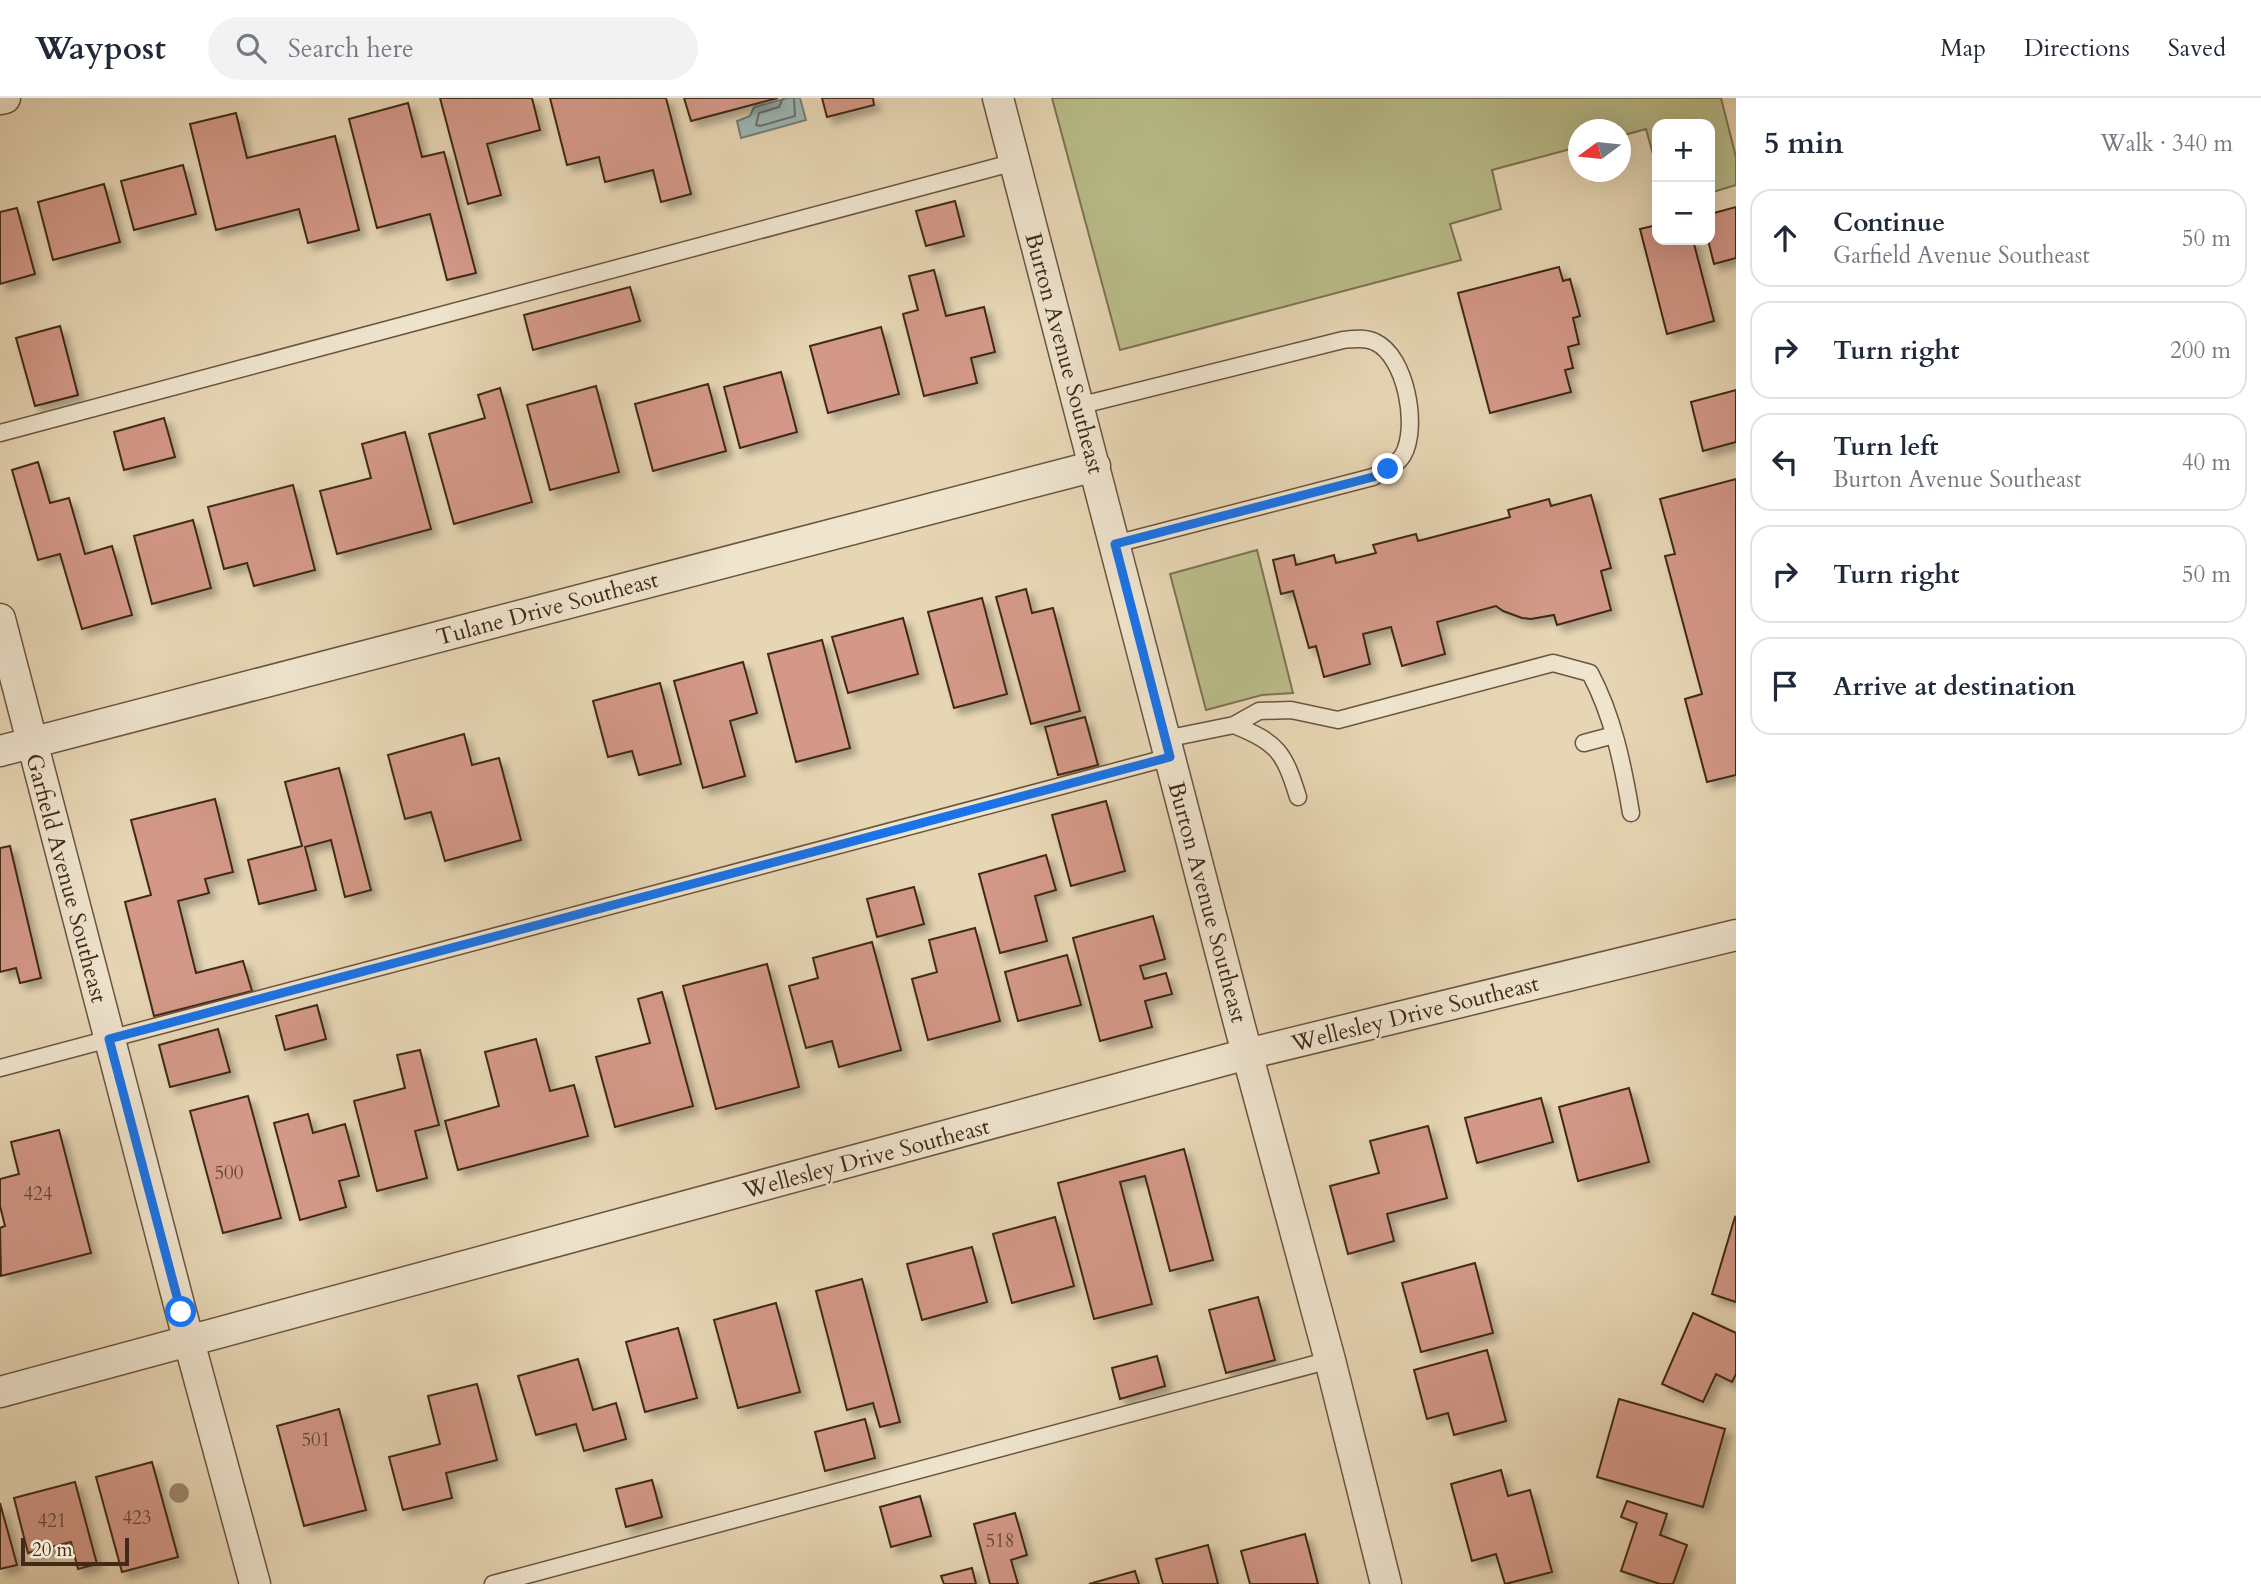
<!DOCTYPE html>
<meta charset="utf-8">
<style>
body{margin:0;font-family:Cardo,serif;background:#f2f2f3;color:#1f2937}
.controls{position:absolute;right:21px;top:21px;display:grid;overflow:hidden;border-radius:14px;box-shadow:0 7px 28px #0002}
.controls button{width:63px;height:63px;display:grid;place-items:center;padding:0;border:0;border-bottom:2px solid #e0e1e3;background:#fff;color:#1f2937;font:35px sans-serif}
.compass{position:absolute;left:1568px;top:21px;width:63px;height:63px;border-radius:50%;background:#fff;box-shadow:0 7px 28px #0002;rotate:255deg}
.scale{position:absolute;left:21px;bottom:18px;width:108px;box-sizing:border-box;padding-left:7px;border:4px solid #412a19;border-top:0;font-size:19px;line-height:24px;white-space:nowrap;color:#412a19;-webkit-text-stroke:5px #efe4ce;paint-order:stroke}
.stop{position:absolute;width:21px;height:21px;margin:-16px;border:5px solid #1a73e8;border-radius:50%;background:#fff}
.stop.end{background:#1a73e8;border-color:#fff;box-shadow:0 2px 7px #0008}
.list{margin:0;padding:0;list-style:none}
h2{display:flex;justify-content:space-between;align-items:center;height:91px;margin:0;padding:0 28px;font-size:30px}
h2 small{font-size:23px;font-weight:400;color:#747a83}
.list li{display:grid;grid-template-columns:46px 1fr auto;gap:21px;align-items:center;box-sizing:border-box;height:98px;margin:0 14px 14px;padding:0 14px;border:2px solid #e0e1e3;border-radius:21px}
.list b{display:block;font-size:26px;white-space:nowrap}
.list p{margin:0;font-size:23px;white-space:nowrap;color:#747a83}
.list em{font-size:23px;font-style:normal;color:#747a83}
.icon{flex:none;width:38px;height:38px;fill:none;stroke:currentColor;stroke-width:2;stroke-linecap:round;stroke-linejoin:round}
.map{position:relative;flex:none;width:1736px;height:1486px;overflow:hidden}
header{display:flex;align-items:center;gap:42px;box-sizing:border-box;height:98px;padding:0 35px;background:#fff;border-bottom:2px solid #e0e1e3}
header strong{font-size:33px}
nav{display:flex;gap:38px;margin-inline-start:auto;font-size:24px}
.search{width:490px;height:63px;background:#f2f2f3;display:flex;align-items:center;gap:18px;box-sizing:border-box;padding:0 24px;border-radius:38px;color:#747a83;font-size:26px}
main{display:flex}
aside{flex:1;background:#fff}
.map>svg:first-child{display:block}
.green{fill:#b9bd8a;stroke:#7d7452;stroke-width:2}
.water{fill:#9ab7b6;stroke:#767f77;stroke-width:2}
.lines{fill:none;stroke-linecap:round;stroke-linejoin:round}
.shore{stroke:#6e7068;stroke-width:2}
.building{fill:#d39887;stroke:#412a19;stroke-width:2;filter:url(#shadow)}
.service-casing{stroke:#6a5540;stroke-width:19}
.minor-casing{stroke:#6a5540;stroke-width:33}
.service{stroke:#efe4ce;stroke-width:16}
.minor{stroke:#efe4ce;stroke-width:30}
.tree{fill:#99876b}
.route{stroke:#1a73e8;stroke-width:9}
.labels{text-anchor:middle;stroke-width:5;stroke-linejoin:round;paint-order:stroke}
.number-label{font-size:19px;fill:#664634}
.street-label{font-size:23px;fill:#412a19;stroke:#efe4ce}
</style>
<header>
<strong>Waypost</strong>
<div class="search"><svg class="icon" aria-label="search" viewBox="0 0 24 24"><circle cx="10" cy="10" r="6"/><path d="M15 15l6 6"/></svg>Search here</div>
<nav><a>Map</a><a>Directions</a><a>Saved</a></nav>
</header>
<main>
<div class="map">
<svg width="1736" height="1486" viewBox="0 0 1736 1486">
<defs>
<filter id="shadow"><feDropShadow dx="6" dy="6" stdDeviation="3.5" flood-color="#0004"/></filter>
</defs>
<rect width="100%" height="100%" fill="#e7d6b4"/>
<filter id="stains"><feTurbulence type="fractalNoise" baseFrequency=".00286" numOctaves="4"/><feColorMatrix values="0 0 0 0 .2 0 0 0 0 .09 0 0 0 0 .02 0 0 0 .5 -.17"/></filter>
<radialGradient id="worn" r=".72"><stop offset=".6" stop-color="#630" stop-opacity="0"/><stop offset="1" stop-color="#630" stop-opacity=".3"/></radialGradient>
<path class="green" d="M1052,0H1721L1736,59V87L1710,95V26H1657V71L1646,31L1621,38L1620,32H1578V49L1492,72L1501,111L1450,126L1461,162L1120,252Z
M1257,452L1293,595L1262,597L1206,612L1170,476Z"/>
<path class="water" d="M788,0H800L806,22L741,40L737,23L750,18L754,9Z"/>
<g class="lines">
<path class="shore" d="M783,0L779,9L759,15L756,27L760,28L795,18L794,0"/>
</g>
<path class="building" d="M440,0H532L540,32L487,46L501,97L468,106Z
M550,0H666L691,96L661,104L653,72L605,84L599,59L567,67Z
M684,0H778L691,23Z
M822,0H873L874,7L827,19Z
M408,5L422,59L444,54L476,175L447,182L430,116L377,130L349,21Z
M236,15L247,60L335,38L359,132L308,145L299,111L216,132L190,26Z
M183,67L196,116L134,132L121,83Z
M104,86L120,144L53,162L38,104Z
M955,103L964,138L926,148L916,113Z
M1736,109V160L1714,166L1708,142H1710V116Z
M17,110L35,176L0,186V114Z
M1657,127V142H1693L1714,223L1667,236L1640,131Z
M1559,169L1563,183L1570,181L1580,218L1573,220L1579,246L1568,249L1573,270L1565,272L1571,294L1490,315L1458,195Z
M934,172L946,218L984,209L995,254L971,260L977,285L924,298L903,216L918,212L909,178Z
M630,189L640,223L533,252L524,217Z
M60,228L78,297L35,308L16,240Z
M881,229L899,296L828,315L810,248Z
M781,274L797,334L740,350L724,289Z
M708,286L726,353L653,373L635,306Z
M596,288L619,374L550,392L527,307Z
M500,290L532,404L454,426L429,336L485,320L478,297Z
M1736,292V344L1703,353L1691,304Z
M164,320L175,359L124,372L114,334Z
M405,334L431,431L337,456L320,393L371,380L362,346Z
M38,364L50,405L69,400L85,456L112,448L132,517L82,531L60,456L38,462L12,372Z
M1736,381V677L1707,684L1685,601L1702,596L1665,458L1675,456L1660,401Z
M293,387L315,472L254,488L247,465L224,471L208,409Z
M1591,397L1611,470L1601,473L1611,512L1557,527L1554,517L1531,521L1522,520L1503,513L1496,508L1437,524L1445,556L1402,568L1391,529L1363,536L1370,566L1324,579L1316,548L1309,550L1293,493L1281,496L1273,462L1294,457L1296,467L1334,457L1336,465L1376,455L1373,447L1416,436L1418,443L1510,419L1508,412L1549,401L1551,408Z
M193,422L211,490L152,506L134,438Z
M1026,491L1032,515L1053,510L1080,613L1031,626L996,499Z
M982,500L1007,596L954,610L928,514Z
M903,520L918,576L848,595L832,539Z
M822,542L850,650L796,664L768,556Z
M743,564L757,615L730,623L745,678L703,690L674,583Z
M660,585L681,666L639,677L632,653L608,659L593,603Z
M1085,619L1098,667L1058,677L1045,629Z
M464,636L472,667L499,660L521,742L445,763L431,714L405,721L388,657Z
M339,670L371,792L345,799L331,742L305,749L316,792L259,806L248,762L302,748L285,684Z
M215,701L233,774L205,781L209,795L178,803L196,875L243,863L252,893L154,918L125,804L151,797L131,722Z
M1106,703L1125,773L1071,788L1052,717Z
M10,748L41,880L20,885L16,870L0,874V750Z
M1046,757L1056,792L1035,798L1047,843L1000,855L979,776Z
M914,789L924,826L877,839L867,801Z
M1153,818L1165,861L1140,868L1144,881L1166,875L1172,896L1145,903L1152,929L1100,943L1073,840Z
M975,830L1000,923L928,942L912,881L937,874L929,842Z
M872,844L901,952L839,969L832,943L806,950L789,888L818,880L813,860Z
M1067,857L1081,907L1018,923L1005,874Z
M767,866L799,989L716,1011L683,888Z
M662,894L693,1008L615,1029L596,959L650,945L638,901Z
M317,907L326,941L285,952L276,918Z
M218,931L230,974L170,989L159,947Z
M536,941L550,993L574,987L588,1038L458,1072L445,1023L499,1008L485,954Z
M420,952L439,1027L415,1033L427,1080L377,1093L354,1003L405,990L397,957Z
M1629,990L1649,1064L1578,1083L1559,1009Z
M248,998L281,1120L223,1135L190,1013Z
M1541,1000L1553,1044L1477,1065L1465,1020Z
M308,1016L313,1035L345,1026L359,1078L339,1083L346,1109L300,1122L274,1025Z
M1428,1028L1447,1100L1387,1116L1394,1143L1348,1156L1330,1088L1379,1075L1370,1043Z
M59,1032L91,1155L1,1178L0,1130L5,1128L0,1108V1081L19,1076L11,1044Z
M1184,1051L1213,1162L1170,1173L1145,1078L1120,1084L1152,1206L1094,1221L1058,1085Z
M1055,1119L1074,1188L1012,1205L993,1136Z
M1735,1119L1736,1120V1204L1712,1196Z
M972,1149L987,1204L922,1222L907,1166Z
M1475,1165L1493,1235L1421,1254L1402,1185Z
M862,1181L900,1324L880,1329L873,1305L847,1312L816,1193Z
M1258,1199L1275,1262L1226,1275L1209,1212Z
M776,1205L800,1294L738,1310L714,1222Z
M1693,1215L1736,1235V1276L1732,1284L1716,1276L1703,1304L1662,1286Z
M678,1230L697,1300L645,1314L626,1244Z
M1487,1252L1506,1323L1454,1337L1448,1315L1427,1321L1414,1272Z
M1157,1258L1165,1288L1120,1301L1112,1270Z
M578,1261L593,1312L616,1305L626,1341L584,1353L576,1326L536,1337L518,1278Z
M477,1286L497,1362L446,1375L452,1400L403,1412L389,1359L440,1346L428,1298Z
M1619,1301L1725,1331L1703,1409L1597,1379Z
M339,1311L366,1412L304,1428L277,1328Z
M865,1321L875,1360L825,1373L815,1334Z
M152,1364L178,1459L122,1474L96,1379Z
M1501,1372L1508,1398L1530,1392L1552,1474L1505,1486L1496,1456L1472,1463L1451,1386Z
M652,1382L662,1419L626,1429L616,1391Z
M75,1384L97,1466L78,1471L71,1444L28,1455L14,1400Z
M920,1398L931,1438L891,1449L880,1409Z
M1627,1403L1667,1416L1660,1437L1687,1447L1673,1486H1660L1621,1473L1637,1425L1621,1419Z
M0,1405L17,1467L0,1471Z
M1015,1415L1027,1457L1011,1462L1018,1486H990L974,1426Z
M1305,1436L1318,1486H1250L1241,1453Z
M1208,1447L1218,1486H1163L1156,1461Z
M972,1470L976,1486H944L941,1478Z
M1135,1473L1139,1486H1089Z"/>
<g class="lines">
<defs>
<path id="service" d="M1078,308L1343,242C1353,241 1365,239 1375,244C1406,258 1419,329 1403,357C1397,367 1384,373 1373,379L1115,446
M0,335L1015,64
M1234,627C1278,645 1284,654 1298,699
M1165,641L1234,627L1259,613L1291,612L1338,622L1553,565L1590,575C1613,618 1623,667 1631,715
M1584,645L1614,637
M0,970L1170,659
M493,1486L1330,1262"/>
<path id="minor" d="M998,0L1240,929L1330,1262L1386,1486
M0,1L5,0
M0,521L181,1214L255,1486
M0,653L1095,368
M0,1294L1247,956L1736,837"/>
</defs>
<use href="#service" class="service-casing"/>
<use href="#minor" class="minor-casing"/>
<use href="#service" class="service"/>
<use href="#minor" class="minor"/>
</g>
<circle class="tree" cx="179" cy="1395" r="10"/>
<g class="lines">
<path class="route" d="M181,1214L109,941L1170,659L1115,446L1373,379L1388,371"/>
</g>
<g class="labels">
<g class="number-label">
<text x="229" y="1081">500</text>
<text x="38" y="1102">424</text>
<text x="316" y="1348">501</text>
<text x="137" y="1426">423</text>
<text x="52" y="1429">421</text>
<text x="1000" y="1449">518</text>
</g>
<g class="street-label">
<text transform="translate(1065 255) rotate(75)" y="8">Burton Avenue Southeast</text>
<text transform="translate(547 510) rotate(-15)" y="8">Tulane Drive Southeast</text>
<text transform="translate(67 780) rotate(75)" y="8">Garfield Avenue Southeast</text>
<text transform="translate(1208 804) rotate(75)" y="8">Burton Avenue Southeast</text>
<text transform="translate(1415 915) rotate(-14)" y="8">Wellesley Drive Southeast</text>
<text transform="translate(866 1060) rotate(-15)" y="8">Wellesley Drive Southeast</text>
</g>
</g>
<rect width="100%" height="100%" filter="url(#stains)"/>
<rect width="100%" height="100%" fill="url(#worn)"/>
</svg>
<div class="controls">
<button>+</button>
<button>−</button>
</div>
<svg class="compass" viewBox="-18 -18 36 36"><path d="M0-13l5 13h-10z" fill="#e53935"/><path d="M0 13l5-13h-10z" fill="#747a83"/></svg>
<div class="scale">20 m</div>
<div class="stop" style="left:181px;top:1214px"></div>
<div class="stop end" style="left:1388px;top:371px"></div>
</div>
<aside>
<h2>5 min<small>Walk · 340 m</small></h2>
<ul class="list">
<li><svg class="icon" aria-label="ahead" viewBox="0 0 24 24"><path d="M12 20V5M6 11l6-6 6 6"/></svg><div><b>Continue</b><p>Garfield Avenue Southeast</p></div><em>50 m</em></li>
<li><svg class="icon" aria-label="right" viewBox="0 0 24 24"><path d="M7 20v-9h11M14 6l5 5-5 5"/></svg><div><b>Turn right</b></div><em>200 m</em></li>
<li><svg class="icon" aria-label="left" viewBox="0 0 24 24"><path d="M17 20v-9H6M10 6l-5 5 5 5"/></svg><div><b>Turn left</b><p>Burton Avenue Southeast</p></div><em>40 m</em></li>
<li><svg class="icon" aria-label="right" viewBox="0 0 24 24"><path d="M7 20v-9h11M14 6l5 5-5 5"/></svg><div><b>Turn right</b></div><em>50 m</em></li>
<li><svg class="icon" aria-label="arrive" viewBox="0 0 24 24"><path d="M6 21V4h12l-3 4 3 4H6"/></svg><div><b>Arrive at destination</b></div></li>
</ul>
</aside>
</main>
